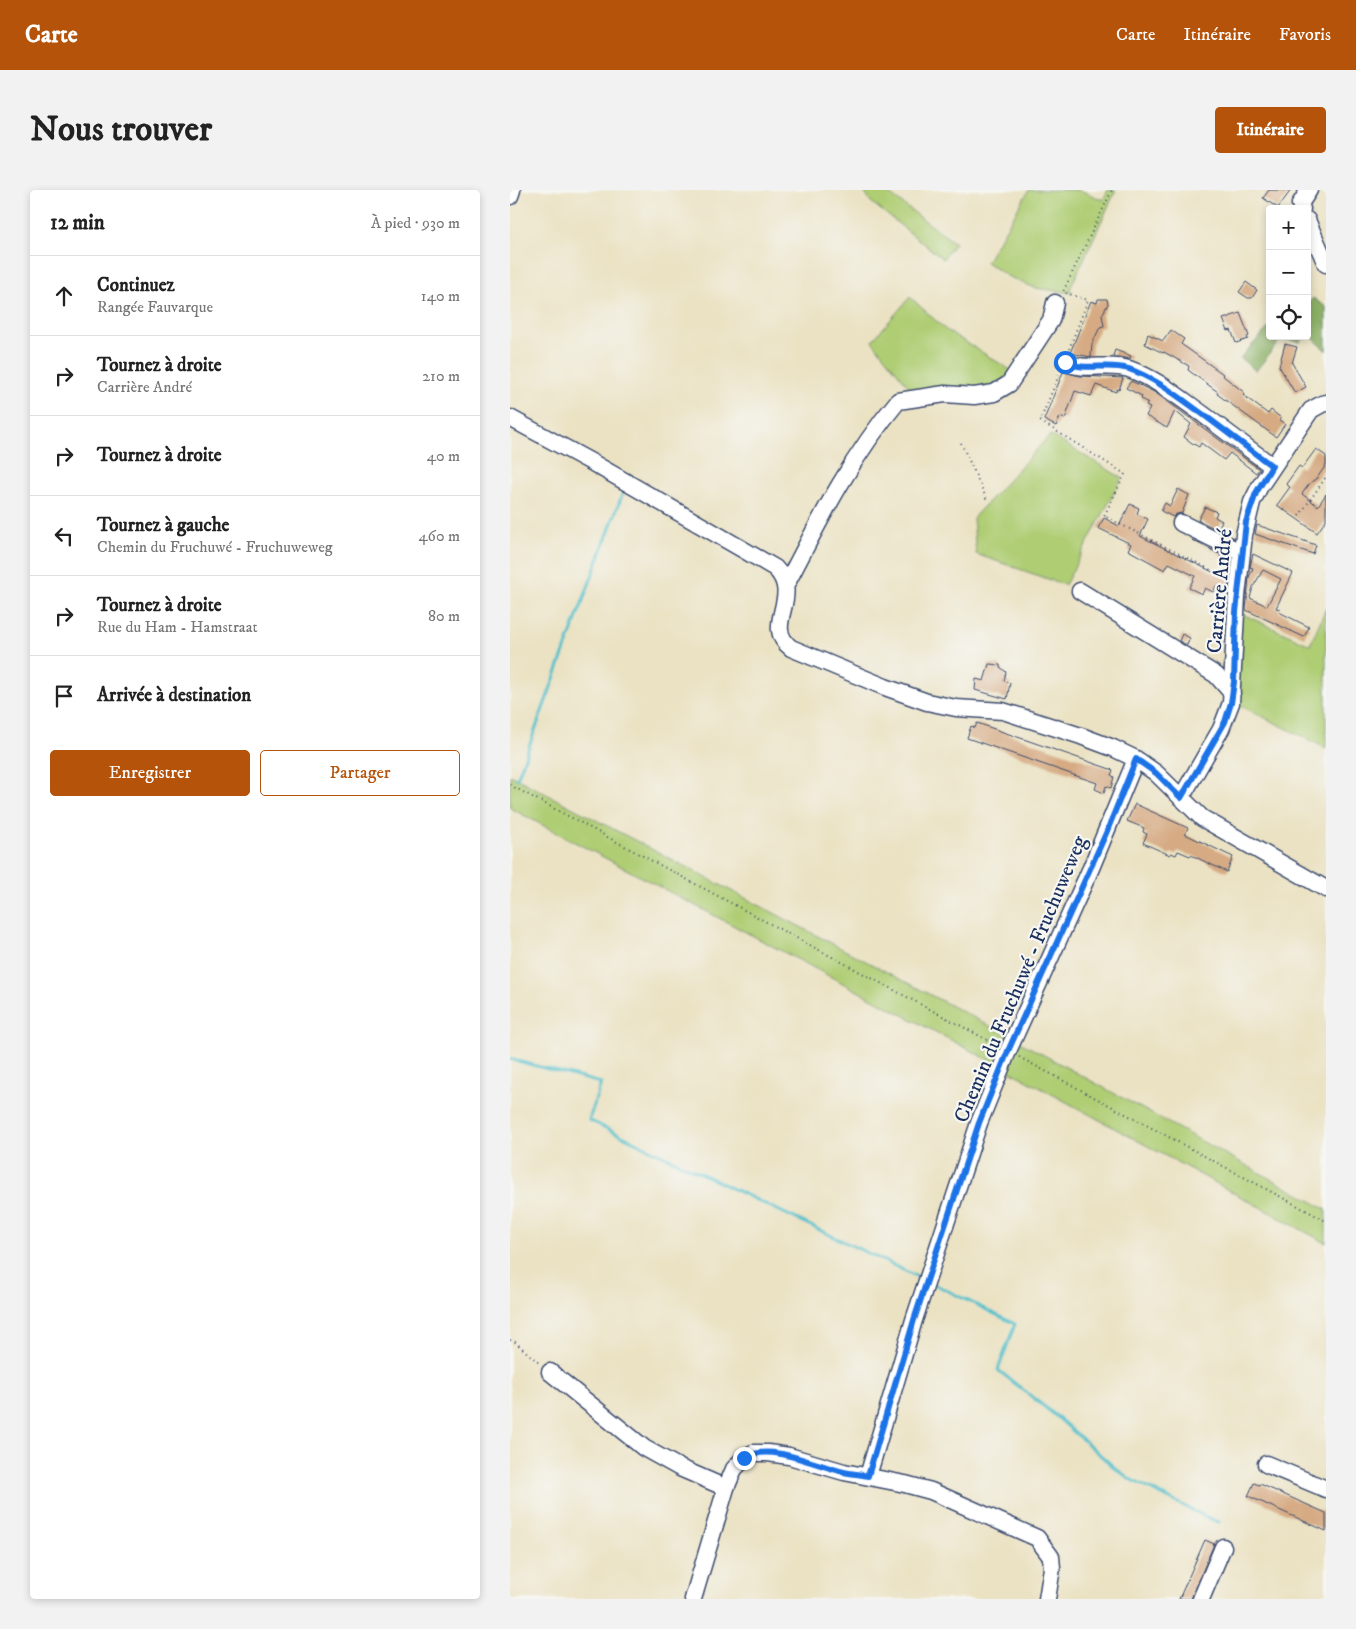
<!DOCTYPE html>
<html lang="fr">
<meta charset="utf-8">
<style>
body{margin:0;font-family:"IM FELL DW Pica",serif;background:#f2f2f2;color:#222}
.controls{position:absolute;right:15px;top:15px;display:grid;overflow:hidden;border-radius:5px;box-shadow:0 2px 8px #0003}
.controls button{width:45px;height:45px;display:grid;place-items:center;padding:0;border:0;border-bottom:1px solid #e0e0e0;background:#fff;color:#222;font:25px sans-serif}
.stop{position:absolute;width:15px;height:15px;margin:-11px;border:4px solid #1a73e8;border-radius:50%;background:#fff}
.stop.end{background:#1a73e8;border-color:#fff;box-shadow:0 1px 5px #0008}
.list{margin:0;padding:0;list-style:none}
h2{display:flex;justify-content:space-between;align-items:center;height:65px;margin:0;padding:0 20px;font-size:21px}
h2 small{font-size:16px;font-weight:400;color:#767676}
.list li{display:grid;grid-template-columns:32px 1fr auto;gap:15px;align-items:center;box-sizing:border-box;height:80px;padding:0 20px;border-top:1px solid #e0e0e0}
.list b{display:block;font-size:19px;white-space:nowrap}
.list p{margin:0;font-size:16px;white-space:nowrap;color:#767676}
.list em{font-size:16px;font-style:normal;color:#767676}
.actions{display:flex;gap:10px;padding:15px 20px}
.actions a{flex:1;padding:11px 0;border:1px solid #b45309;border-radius:5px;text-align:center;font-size:18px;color:#b45309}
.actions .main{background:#b45309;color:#fff}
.icon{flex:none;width:28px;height:28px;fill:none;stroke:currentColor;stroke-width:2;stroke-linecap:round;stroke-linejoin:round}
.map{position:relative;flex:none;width:816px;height:1409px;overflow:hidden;border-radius:5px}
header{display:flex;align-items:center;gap:30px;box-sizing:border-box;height:70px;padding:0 25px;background:#b45309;color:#fff}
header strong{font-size:24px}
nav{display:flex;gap:28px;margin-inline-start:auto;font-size:18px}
.intro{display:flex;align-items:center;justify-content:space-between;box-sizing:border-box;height:120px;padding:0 30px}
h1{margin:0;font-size:35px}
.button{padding:12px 22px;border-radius:5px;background:#b45309;color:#fff;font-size:18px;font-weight:700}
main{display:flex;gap:30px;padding:0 30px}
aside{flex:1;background:#fff;border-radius:5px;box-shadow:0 2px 8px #0003}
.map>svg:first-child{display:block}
.green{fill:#afcd73;stroke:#657e68}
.forest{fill:#8bb065;stroke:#537062}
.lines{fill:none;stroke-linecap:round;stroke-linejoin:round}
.stream{stroke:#53c0cc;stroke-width:3}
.building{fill:#d6aa83;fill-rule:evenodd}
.minor-casing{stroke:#3a4a6d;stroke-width:19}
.path{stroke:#3a4a6d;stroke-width:2;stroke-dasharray:1 4;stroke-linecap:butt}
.minor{stroke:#fff;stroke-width:16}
.route{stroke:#1a73e8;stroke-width:6}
.labels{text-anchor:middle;stroke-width:4.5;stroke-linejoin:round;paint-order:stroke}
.street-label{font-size:21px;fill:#1b2f5e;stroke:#f6f6f2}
</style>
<header>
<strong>Carte</strong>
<nav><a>Carte</a><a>Itinéraire</a><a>Favoris</a></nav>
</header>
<div class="intro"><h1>Nous trouver</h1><a class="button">Itinéraire</a></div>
<main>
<aside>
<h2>12 min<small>À pied · 930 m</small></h2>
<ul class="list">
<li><svg class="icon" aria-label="ahead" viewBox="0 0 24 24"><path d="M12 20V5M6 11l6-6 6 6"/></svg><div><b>Continuez</b><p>Rangée Fauvarque</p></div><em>140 m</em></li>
<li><svg class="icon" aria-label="right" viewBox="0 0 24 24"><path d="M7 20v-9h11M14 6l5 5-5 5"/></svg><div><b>Tournez à droite</b><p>Carrière André</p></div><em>210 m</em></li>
<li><svg class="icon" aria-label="right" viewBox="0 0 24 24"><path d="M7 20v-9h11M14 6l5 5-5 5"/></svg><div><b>Tournez à droite</b></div><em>40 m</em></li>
<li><svg class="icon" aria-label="left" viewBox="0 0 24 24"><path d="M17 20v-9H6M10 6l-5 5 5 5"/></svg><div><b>Tournez à gauche</b><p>Chemin du Fruchuwé - Fruchuweweg</p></div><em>460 m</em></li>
<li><svg class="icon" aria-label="right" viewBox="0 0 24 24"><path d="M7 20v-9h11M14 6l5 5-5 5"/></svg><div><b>Tournez à droite</b><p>Rue du Ham - Hamstraat</p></div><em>80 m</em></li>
<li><svg class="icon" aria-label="arrive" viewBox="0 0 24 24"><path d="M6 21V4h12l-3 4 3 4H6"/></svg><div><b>Arrivée à destination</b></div></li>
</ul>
<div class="actions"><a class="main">Enregistrer</a><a>Partager</a></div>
</aside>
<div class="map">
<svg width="816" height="1409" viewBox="0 0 816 1409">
<rect width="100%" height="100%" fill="#f6f6f2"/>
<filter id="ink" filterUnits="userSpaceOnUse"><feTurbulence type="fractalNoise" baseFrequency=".02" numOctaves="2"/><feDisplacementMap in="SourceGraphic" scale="10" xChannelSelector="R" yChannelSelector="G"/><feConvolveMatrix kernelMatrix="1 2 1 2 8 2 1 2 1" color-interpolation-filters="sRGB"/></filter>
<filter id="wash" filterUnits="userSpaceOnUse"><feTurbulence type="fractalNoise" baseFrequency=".0096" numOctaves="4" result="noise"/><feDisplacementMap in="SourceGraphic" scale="20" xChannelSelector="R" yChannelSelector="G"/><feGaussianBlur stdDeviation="1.12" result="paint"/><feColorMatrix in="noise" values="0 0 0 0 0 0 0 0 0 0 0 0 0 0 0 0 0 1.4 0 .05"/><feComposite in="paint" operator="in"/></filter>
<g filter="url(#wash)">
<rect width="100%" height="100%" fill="#ebe2c3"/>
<path class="green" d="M353,0H374L445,53L433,69L361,12Z
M519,0H570L593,10L598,0H606L560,99L562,103L525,98L497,86L476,72Z
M400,107L436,140L507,184L499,194L407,207L362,151Z
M540,245L612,288L555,395L466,364L463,328Z
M816,418V558L725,513L728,422L800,455Z
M0,585L499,846L816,1019V1053L492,877L0,618Z"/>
<path class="forest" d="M803,108L816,117V161L799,144L797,146V114Z
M760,136V146H796L790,152L771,149L746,181L730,168Z"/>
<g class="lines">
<path class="stream" d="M7,589L115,297
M0,869L91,893L79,930L412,1089
M422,1093L505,1134L488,1180L546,1226L605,1278L620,1289L698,1328L709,1332"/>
</g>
<g id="blocks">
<path class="building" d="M759,0H781L768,18L753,8Z
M736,92L747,100L742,108H738L729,102Z
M588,109H597L598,114L592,125L594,136L590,137L582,154L581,167L560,163L581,111L587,113Z
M730,123L739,146L737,147L738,149L726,153L721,140L718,141L713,129Z
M661,140L674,149L671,154L713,184L712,185L735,203L733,205L758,224L761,220L771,228L769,230L775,234L766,247L707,204L708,202L678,180L679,176L654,162L653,163L635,154L638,144L653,151Z
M775,154L787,157L782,173L796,197L785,203L769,176Z
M605,160L621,166L620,169L603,166Z
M553,182L570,186L613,188L609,200L607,199L606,202L586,195L581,206L565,201L555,229L550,227L546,236L534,230Z
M621,191L644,202L661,214L749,279L746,283L720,263L714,270L691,253L689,257L682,253L674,247L681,234L665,221L657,238L636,226L640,218L636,216L638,213L631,209L632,206L616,198Z
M806,259L816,266V275L807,288L800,293L792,304L808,316L816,304V330L807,343L767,315L780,297L776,294L789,276L792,278Z
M668,299L679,305L672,323L666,324L663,327L651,321L655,313L660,316Z
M620,314L629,318L627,324L638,329L630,346L719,390L717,402L706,396L703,402L695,398L692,404L679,398L685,386L659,373L655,380L618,360L621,354L588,338L594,328L609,336Z
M695,317L707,322L705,327L712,331L708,339L724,348L688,330Z
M747,335L806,355L803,364L745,344Z
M682,350L721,369V372L710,367L711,365Z
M743,364L783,383L766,418L770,419L769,422L799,437L794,447L736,420L739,387L743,378L740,377ZM753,380L771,389L757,416L740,408L743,397Z
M672,444L680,448L677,455L669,451Z
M479,474L490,475V477L496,482L494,491L500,493L497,509L465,500L466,489L474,491Z
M467,533L603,580L601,585L604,587L601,598L596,596L594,603L585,599L587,593L457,548L461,536L465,538Z
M625,614L678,638L675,644L723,667L717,682L681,665L680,666L668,661L666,665L661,663L660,665L633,653L637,644L633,642L634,638L617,631Z
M744,1293L749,1295L750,1294L816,1323V1341L738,1306Z
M695,1350L704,1354L681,1409H669Z"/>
</g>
</g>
<g filter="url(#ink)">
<use href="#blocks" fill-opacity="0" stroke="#3a4a6d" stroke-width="1"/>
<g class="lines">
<defs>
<path id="minor" d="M0,6L2,0
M792,19L790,14L799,0
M797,30L816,74
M555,172C575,182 597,172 619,179C647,189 670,208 694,225C717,242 739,259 762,276
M0,228L83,273L265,378C294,407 251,435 281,458L375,497L417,512L446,518L493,521L571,546L603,558L626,569L646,583L692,628L816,699
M671,333L732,363
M276,395C309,331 341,267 388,211L435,204L464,206L484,203L499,194L541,130L545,113
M570,401L706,485L722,503
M671,608L711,539L721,513L727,406L734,345L742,312L750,296L801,220L812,214L816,213
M40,1182L134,1258L170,1278L216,1298
M756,1274L816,1299
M358,1286L404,1130L469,933L498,861L581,678L626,569
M183,1409L216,1298L224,1279L234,1268L243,1263H258L279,1266L334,1282L395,1294L421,1301L527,1348L541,1367L542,1378L537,1409
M691,1409L713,1357"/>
</defs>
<use href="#minor" class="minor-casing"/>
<path class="path" d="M559,159L578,110L553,102L602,0
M549,185L530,231L615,284L594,326L715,387
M451,253L478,312
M789,326L816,287
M0,595L485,854
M509,867L816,1031
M0,1150L5,1152L29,1173"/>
<use href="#minor" class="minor"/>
</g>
</g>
<g class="lines" filter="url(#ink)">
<path class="route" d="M234,1268C262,1252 306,1276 334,1282C342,1284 350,1284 358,1286L404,1130L469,933L498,861L597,641L626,569L646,583L671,608L715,532L721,513L724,492L726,422L736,332L746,303L762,276C739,259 717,242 694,225C670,208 647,189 619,179C597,172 575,182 555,172"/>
</g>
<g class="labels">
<g class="street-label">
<text transform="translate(709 401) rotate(-85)" y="7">Carrière André</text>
<text transform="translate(510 789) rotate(-67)" y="7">Chemin du Fruchuwé - Fruchuweweg</text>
</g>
</g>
</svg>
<div class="controls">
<button>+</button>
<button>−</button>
<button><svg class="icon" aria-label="locate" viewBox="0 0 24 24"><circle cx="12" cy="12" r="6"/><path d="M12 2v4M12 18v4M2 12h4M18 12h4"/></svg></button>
</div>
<div class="stop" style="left:555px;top:172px"></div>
<div class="stop end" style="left:234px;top:1268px"></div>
</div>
</main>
